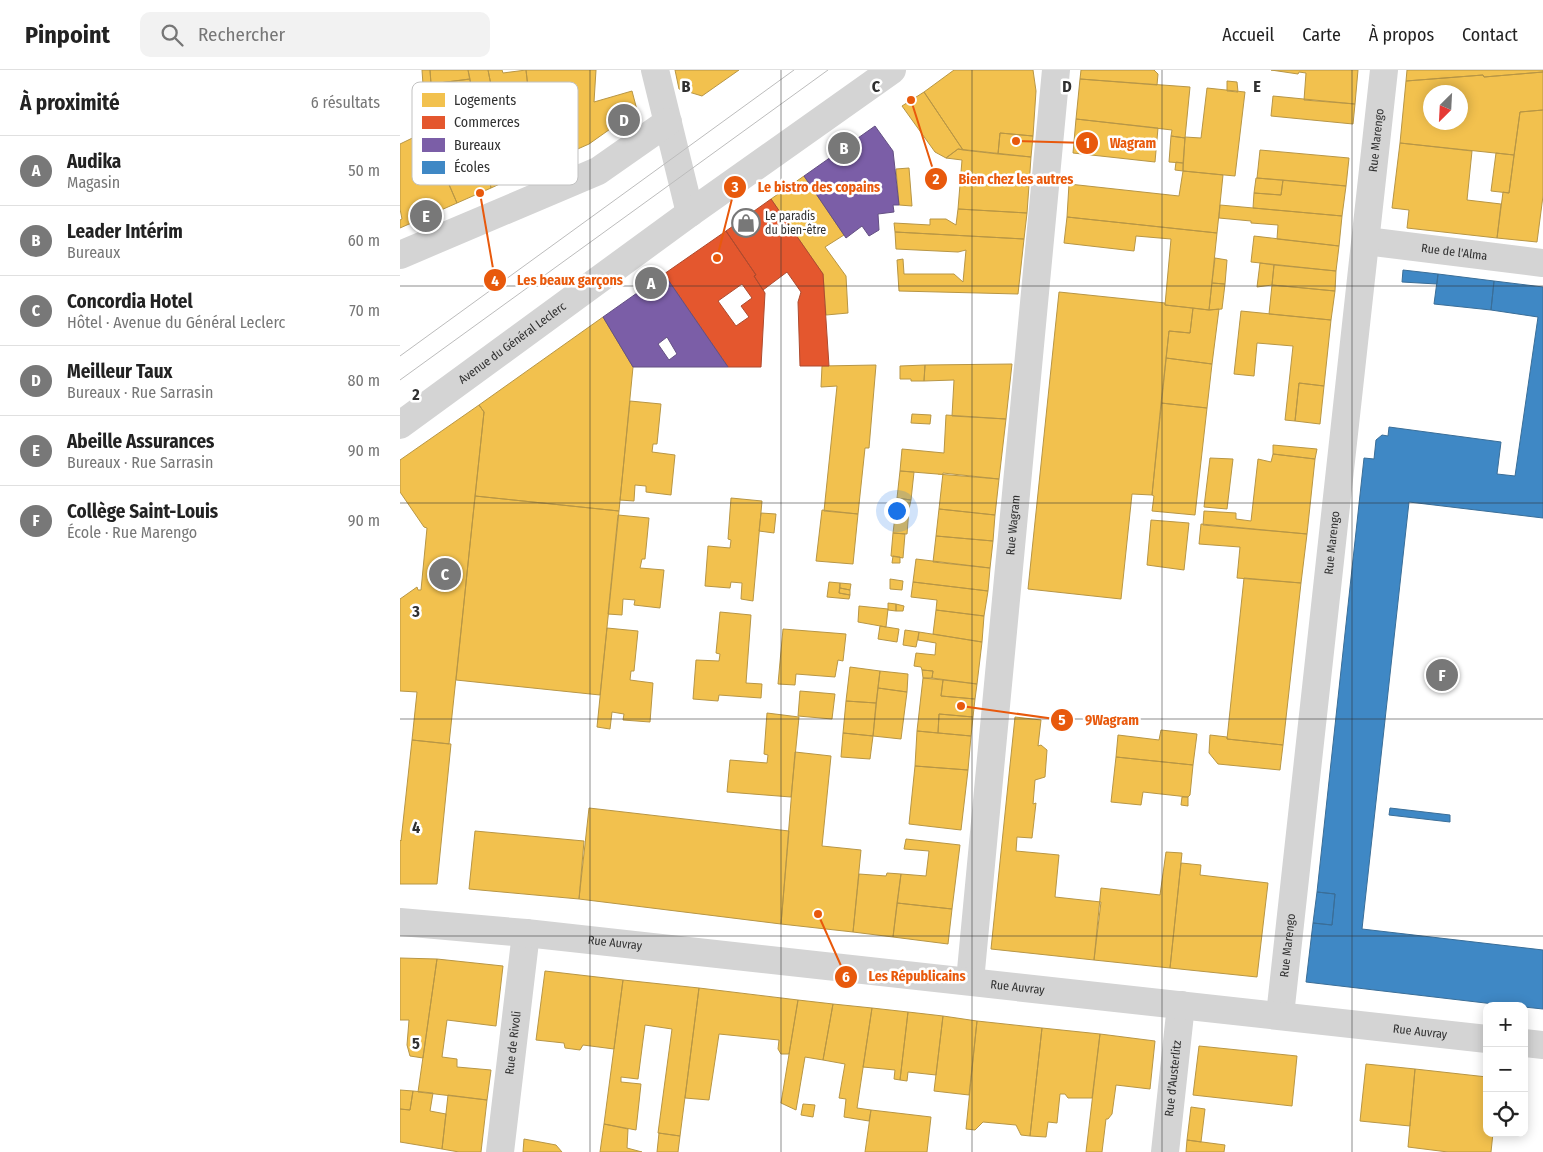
<!DOCTYPE html>
<html lang="fr">
<meta charset="utf-8">
<style>
body{margin:0;font-family:"Fira Sans Condensed",sans-serif;background:#f2f2f2;color:#222}
.controls{position:absolute;right:15px;bottom:15px;display:grid;overflow:hidden;border-radius:10px;box-shadow:0 2px 12px #0003}
.controls button{width:45px;height:45px;display:grid;place-items:center;padding:0;border:0;border-bottom:1px solid #e0e0e0;background:#fff;color:#222;font:25px sans-serif}
.compass{position:absolute;left:1023px;top:15px;width:45px;height:45px;border-radius:50%;background:#fff;box-shadow:0 2px 12px #0003;rotate:204deg}
.you{position:absolute;left:496px;top:440px;width:18px;height:18px;margin:-12px;border:4px solid #fff;border-radius:50%;background:#1a73e8;box-shadow:0 0 0 8px #1a73e833}
.badge{display:grid;place-items:center;width:32px;height:32px;border-radius:50%;background:#787878;color:#fff;font-size:16px;font-weight:700}
.pin{position:absolute;translate:-50% -50%;border:2px solid #fff;box-shadow:0 1px 5px #0006}
.list{margin:0;padding:0;list-style:none}
h2{display:flex;justify-content:space-between;align-items:center;height:65px;margin:0;padding:0 20px;font-size:21px}
h2 small{font-size:16px;font-weight:400;color:#767676}
.list li{display:grid;grid-template-columns:32px 1fr auto;gap:15px;align-items:center;box-sizing:border-box;height:70px;padding:0 20px;border-top:1px solid #e0e0e0}
.list b{display:block;font-size:19px;white-space:nowrap}
.list p{margin:0;font-size:16px;white-space:nowrap;color:#767676}
.list em{font-size:16px;font-style:normal;color:#767676}
.icon{flex:none;width:28px;height:28px;fill:none;stroke:currentColor;stroke-width:2;stroke-linecap:round;stroke-linejoin:round}
.map{position:relative;flex:none;width:1143px;height:1082px;overflow:hidden}
header{display:flex;align-items:center;gap:30px;box-sizing:border-box;height:70px;padding:0 25px;background:#fff;border-bottom:1px solid #e0e0e0}
header strong{font-size:24px}
nav{display:flex;gap:28px;margin-inline-start:auto;font-size:18px}
.search{width:350px;height:45px;background:#f2f2f2;display:flex;align-items:center;gap:12px;box-sizing:border-box;padding:0 18px;border-radius:10px;color:#767676;font-size:19px}
main{display:flex}
aside{flex:1;background:#fff}
.map>svg:first-child{display:block}
.homes{fill:#f2c14e;stroke:#b89645;fill-rule:evenodd}
.shops{fill:#e4572e;stroke:#ae4b2f;fill-rule:evenodd}
.offices{fill:#7b5ea7;stroke:#645083;fill-rule:evenodd}
.schools{fill:#3f88c5;stroke:#3a6e98}
.lines{fill:none;stroke-linecap:round;stroke-linejoin:round}
.minor{stroke:#d4d4d4;stroke-width:28}
.tertiary{stroke:#d4d4d4;stroke-width:28}
.tram{stroke:#bcbcbc;stroke-width:1}
.grid{fill:none;stroke:#303030;stroke-width:1;stroke-opacity:0.55}
.labels{text-anchor:middle;stroke-width:5;stroke-linejoin:round;paint-order:stroke}
.street-label{font-size:12px;fill:#303030;stroke:#fff}
.poi-label{font-size:12px;fill:#303030;stroke:#fff;text-anchor:start}
.key{fill:#fff;stroke:#c1c1c1;stroke-width:1}
.key-label{font-size:14px;fill:#303030}
.grid-label{font-size:16px;text-anchor:middle;font-weight:bold;fill:#303030;stroke:#fff;stroke-width:5;stroke-linejoin:round;paint-order:stroke}
.leader{fill:none;stroke:#e8590c;stroke-width:2}
.callout-dot{fill:#e8590c;stroke:#fff;stroke-width:2}
.mark-label{font-size:15px;text-anchor:middle;font-weight:bold;fill:#fff}
.callout-label{font-size:14px;text-anchor:middle;font-weight:bold;fill:#e8590c;stroke:#fff;stroke-width:5;stroke-linejoin:round;paint-order:stroke}
</style>
<header>
<strong>Pinpoint</strong>
<div class="search"><svg class="icon" aria-label="search" viewBox="0 0 24 24"><circle cx="10" cy="10" r="6"/><path d="M15 15l6 6"/></svg>Rechercher</div>
<nav><a>Accueil</a><a>Carte</a><a>À propos</a><a>Contact</a></nav>
</header>
<main>
<aside>
<h2>À proximité<small>6 résultats</small></h2>
<ul class="list">
<li><span class="badge">A</span><div><b>Audika</b><p>Magasin</p></div><em>50 m</em></li>
<li><span class="badge">B</span><div><b>Leader Intérim</b><p>Bureaux</p></div><em>60 m</em></li>
<li><span class="badge">C</span><div><b>Concordia Hotel</b><p>Hôtel · Avenue du Général Leclerc</p></div><em>70 m</em></li>
<li><span class="badge">D</span><div><b>Meilleur Taux</b><p>Bureaux · Rue Sarrasin</p></div><em>80 m</em></li>
<li><span class="badge">E</span><div><b>Abeille Assurances</b><p>Bureaux · Rue Sarrasin</p></div><em>90 m</em></li>
<li><span class="badge">F</span><div><b>Collège Saint-Louis</b><p>École · Rue Marengo</p></div><em>90 m</em></li>
</ul>
</aside>
<div class="map">
<svg width="1143" height="1082" viewBox="0 0 1143 1082">
<rect width="100%" height="100%" fill="#fff"/>
<path class="homes" d="M22,0H30L31,14L23,15Z
M30,0H68L70,9L31,14Z
M68,0H88L99,55L79,60Z
M88,0H102L103,3L126,0L137,97L91,118L79,60L99,55Z
M126,0H196L194,32L232,21L237,40L189,74L137,97Z
M275,0H339L302,26L279,19Z
M554,0H633L636,21L633,66L600,63L598,84L563,80L524,22Z
M681,0H754L758,4L757,15L680,9Z
M871,0H958L955,34L904,30L906,3L899,2L898,4Z
M1007,0H1143V2L1084,7L1083,5L1006,11Z
M1143,2V40L1120,42L1114,85L1000,73L1006,11L1083,5L1084,7ZM1030,22H1060V52H1030Z
M70,9L91,118L57,133L31,73L23,15ZM44,28H55L56,47L64,44L68,63L46,69Z
M680,9L790,17L785,68L771,66L772,60L676,49Z
M827,11L837,12L838,22L827,21Z
M807,18L845,22L835,106L783,101L785,67L801,68Z
M524,22L563,80L558,79L546,88L535,82L502,36Z
M873,26L955,34L953,54L871,46Z
M1143,40V126L1137,172L1097,168L1103,122L1109,123L1120,42Z
M676,49L758,58L755,92L673,83Z
M29,60L31,73L57,133L0,158V150L2,149L0,139V74Z
M600,63L633,66L631,87L598,84Z
M771,66L785,68L783,93L769,92Z
M1000,73L1072,81L1067,130L1101,134L1097,168L1007,158L1009,140L992,138Z
M558,79L631,87L627,143L558,139L562,90L546,88Z
M860,80L949,88L946,116L857,108Z
M1096,83L1114,85L1109,123L1091,121Z
M776,92L783,93V101L775,100Z
M509,98L512,136L499,135L496,99Z
M783,101L823,105L817,163L667,147L669,114L779,126Z
M404,106L444,165L425,177L446,206L448,243L426,245L423,204L371,129Z
M856,108L883,110L881,125L854,123Z
M883,110L946,116L942,146L853,138L854,123L881,125Z
M820,135L942,146L939,176L877,169L878,155L851,153V151L819,148Z
M558,139L627,143L624,169L495,162L494,153L530,155V149H546L556,155Z
M667,147L817,163L809,240L765,235L771,169L736,166L734,181L664,173Z
M495,162L624,169L618,224L499,221L497,190L503,189L504,204H554L563,212L566,180L558,182L496,179Z
M854,166L939,176L936,201L851,192Z
M815,188L827,190L825,214L812,213Z
M860,193L874,195L872,215L857,217Z
M874,195L936,201L935,221L872,215Z
M812,213L825,214L822,239L809,240Z
M872,215L935,221L931,250L869,244Z
M659,222L765,233V235L793,238L790,263L769,261L752,425L732,424L721,529L628,519Z
M793,238L809,240L819,239L812,294L766,288L769,261L790,263Z
M841,241L931,250L924,316L899,313L895,351L885,350L893,276L857,273L854,306L834,304Z
M203,247L233,297L219,441L75,426L84,342L79,335Z
M766,288L812,294L807,338L761,333Z
M612,294L606,349L552,346L554,310L524,311L525,295Z
M476,295L469,378H465L458,444L424,441L437,316L421,317L422,296Z
M525,295L524,311H511V309H500V296Z
M899,313L924,316L920,354L895,351Z
M230,331L261,334L257,374H253L252,382L275,385L271,425L246,422V416L235,415L234,431L220,430Z
M761,333L807,338L795,445L752,441L754,426L752,425Z
M79,335L84,342L49,674L12,670L17,622L0,621V529L17,517L18,520H21L27,458L24,457L0,422V390Z
M512,344L531,345L530,354L511,353Z
M546,345L606,349L599,409L500,401L502,379L544,383Z
M873,375L917,379L915,389L873,384Z
M873,384L915,389L907,464L803,455L804,441L836,443V449L851,451L858,389L871,392Z
M810,388L833,389L827,439L804,437Z
M500,401L514,402L511,430L497,428Z
M543,403L599,409L595,445L539,439Z
M75,426L219,441L200,625L56,610Z
M331,428L362,431L353,531L341,529L342,513L331,512L330,518L305,516L308,476L330,478L331,470L328,469Z
M497,428L511,430L509,439L496,438Z
M496,438L509,439L507,464L493,463Z
M539,439L595,445L593,471L536,466Z
M422,440L458,444L453,494L416,491Z
M361,443L376,444L374,463L359,461Z
M218,445L249,448L245,489H242L240,498L264,500L260,538L234,535L235,530L223,529L222,545L208,544Z
M751,450L789,453L784,500L747,495Z
M801,454L907,464L901,513L837,508L840,477L799,474Z
M493,463L505,464L503,488L491,486Z
M536,466L593,471L590,498L533,492Z
M493,486L500,487V493H492Z
M516,489L590,498L588,521L513,512Z
M844,508L901,513L883,675L827,669Z
M490,509L503,511L502,520L490,519Z
M429,512L440,513L439,523L450,525L449,529L427,527Z
M513,512L588,521L584,546L536,540L537,530L511,527Z
M440,513L451,514L450,520L440,518Z
M440,518L450,520V525L439,523Z
M488,533L496,534V541L488,540Z
M496,534L504,536L503,541H496Z
M459,536L488,539L486,557L458,552Z
M536,540L584,546L582,572L533,564Z
M320,542L351,545L346,613L362,614L361,628L319,625L318,631L293,629L296,590L319,591L320,584L316,583Z
M480,556L499,559L497,572L478,569Z
M207,558L238,561L234,601H231L230,610L253,613L250,652L223,650L224,644L212,642L210,659L197,657Z
M383,559L446,564L443,591L438,590L435,607L396,604L395,615L378,614Z
M505,560L519,562L516,577L503,575Z
M519,562L582,572L577,614L532,608L533,601L522,600L521,597L514,596L516,583L535,585L536,573L518,570Z
M450,597L480,601L476,633L446,631Z
M522,600L533,601L532,608H523Z
M480,601L508,604L507,622L478,618Z
M523,608L543,610L541,626L575,629L573,647L539,644L538,663L517,661Z
M543,610L577,614L575,629L541,626Z
M478,618L507,622L501,669L473,666Z
M400,621L435,624L432,649L398,646Z
M446,631L476,633L473,666L443,663Z
M367,643L399,647L391,727L327,722L330,690L367,693L368,685L364,684Z
M539,644L573,647L571,666L538,663Z
M615,647L641,650L638,676L641,675L647,680L645,707L635,710L633,734L636,733L632,768L617,767L616,781L659,785L655,827L701,832L694,890L591,879Z
M761,660L797,664L793,695L716,687L718,665L759,670Z
M517,661L571,666L568,700L515,696Z
M443,663L473,666L470,689L441,687Z
M810,665L827,667V669L883,675L880,700L818,694L809,683Z
M12,670L51,674L37,814H0V770L1,771Z
M395,682L431,686L422,776L461,780L453,862L381,854Z
M716,687L793,695L790,725L788,727L743,722L741,735L711,732Z
M515,696L568,700L561,760L509,754Z
M782,727H788V736L781,735Z
M189,738L389,761L381,854L179,829Z
M75,761L184,771L179,829L69,819Z
M506,769L560,775L552,839L497,833L501,804L526,806L529,781L504,779Z
M766,782L782,783L770,898L694,890L701,818L760,825Z
M781,793L801,795L800,805L868,813L857,907L770,898Z
M487,803L501,804L493,867L453,862L459,804L486,806Z
M497,833L552,839L548,874L493,867Z
M0,888L37,889L23,988L10,986L7,975L9,950H0Z
M37,889L103,896L96,956L47,950L42,987L57,989V997L91,1000L87,1030L18,1022Z
M145,901L223,910L214,979L183,975L180,980L165,978L164,973L136,970Z
M223,910L299,918L280,1066L258,1063L272,959L245,955L238,1009L221,1007V1012L241,1014L236,1060L204,1054Z
M299,918L398,930L389,984H381L378,979L379,970L319,964L309,1030L285,1028Z
M398,930L433,934L423,990L405,987L396,1040L381,1033Z
M433,934L472,938L457,1038L471,1040L469,1051L444,1047L446,1029L439,1028L445,994L423,990Z
M472,938L508,942L500,1010L494,1009L495,1000L463,997Z
M508,942L543,946L536,1005L508,1002L507,1011L500,1010Z
M543,946L577,951L569,1025L534,1021Z
M577,951L642,958L630,1066L621,1065L616,1055L583,1052L575,1060L566,1059Z
M642,958L700,964L692,1028H668L665,1024H660L657,1053L648,1052L646,1067L630,1066Z
M700,964L755,971L750,1019L716,1015L712,1044L708,1049H706L702,1082H686Z
M799,976L897,986L892,1036L793,1025Z
M966,994L1015,999L1010,1056L960,1051Z
M1015,999L1087,1007V1063H1093L1091,1082H1048L1008,1077Z
M0,1020L13,1021L10,1040L0,1039Z
M13,1021L33,1023L30,1041L46,1044L42,1079L0,1072V1039L10,1040Z
M48,1025L87,1030L81,1082H59L42,1079Z
M403,1034L415,1035L413,1047L401,1045Z
M791,1037L805,1039L801,1072L787,1070Z
M471,1040L531,1047L527,1082H465Z
M204,1054L228,1059L227,1078L242,1082H200Z
M259,1063L280,1066L278,1082H257Z
M124,1069L156,1075L162,1082H123Z
M787,1070L825,1075L824,1082H786Z"/>
<path class="shops" d="M371,129L423,204L429,296H400L398,232L401,222L387,202L363,220L354,206L356,205L326,161Z
M326,161L356,205L354,206L365,223L361,297H328L264,204ZM342,214L352,228L341,236L349,247L336,256L318,231Z"/>
<path class="offices" d="M475,56L493,81L499,135H493L494,142L478,144L479,160L469,166L462,156L446,168L404,106Z
M264,204L328,297H233L203,247ZM267,267L277,284L269,290L258,274Z"/>
<path class="schools" d="M1003,200L1038,204L1037,214L1002,212Z
M1038,204L1094,211L1091,240L1034,234Z
M1094,211L1143,217V448L1009,432L962,859L1143,880V939L1124,937V936H1111L906,912L913,853L932,855L935,824L917,822L964,388L974,389L976,370L982,365L988,366L989,357L1101,372L1097,404L1115,406L1138,247L1091,240Z
M990,738L1050,745V752L989,745Z
M917,822L935,824L932,855L913,853Z"/>
<g class="lines">
<g class="minor">
<path d="M255,0L290,143"/>
<path id="s1" d="M966,171L1143,193"/>
<path d="M0,185L198,101L268,52"/>
<path id="s2" d="M0,355L290,143L492,0"/>
<path id="s3" d="M570,911L656,0"/>
<path id="s4" d="M880,945L984,0"/>
<path id="s5" d="M100,1082L126,863"/>
<path id="s6" d="M765,1082L781,935"/>
</g>
<g class="tertiary">
<path id="s7" d="M0,852L126,863L1087,969"/>
<path d="M1124,973L1143,975"/>
</g>
<path class="tram" d="M0,286L394,0
M0,310L428,0"/>
</g>
<path class="grid" d="M190,0V1082M381,0V1082M572,0V1082M762,0V1082M952,0V1082M0,216H1143M0,433H1143M0,649H1143M0,866H1143"/>
<defs>
<symbol id="shop-ring" viewBox="-11 -11 22 22"><circle r="9.5" fill="#fff" stroke="#787878" stroke-width="1.5"/><path d="M-5-2.5h2.3a2.7 3.5 0 0 1 5.4 0H5L5.5 6h-11ZM-1.5-2.5h3a1.5 2.3 0 0 0-3 0Z" fill="#787878"/></symbol>
</defs>
<g fill-rule="evenodd">
<use href="#shop-ring" x="330" y="137" width="32" height="32"/>
</g>
<g class="labels">
<g class="street-label">
<text dy="4" stroke="none"><textPath href="#s4" startOffset="880">Rue Marengo</textPath></text>
<text dy="4" stroke="none"><textPath href="#s1" startOffset="89">Rue de l'Alma</textPath></text>
<text dy="4" stroke="none"><textPath href="#s2" startOffset="139">Avenue du Général Leclerc</textPath></text>
<text dy="4" stroke="none"><textPath href="#s3" startOffset="458">Rue Wagram</textPath></text>
<text dy="4" stroke="none"><textPath href="#s4" startOffset="475">Rue Marengo</textPath></text>
<text dy="4" stroke="none"><textPath href="#s7" startOffset="216">Rue Auvray</textPath></text>
<text dy="4" stroke="none"><textPath href="#s4" startOffset="70">Rue Marengo</textPath></text>
<text dy="4" stroke="none"><textPath href="#s7" startOffset="621">Rue Auvray</textPath></text>
<text dy="4" stroke="none"><textPath href="#s7" startOffset="1026">Rue Auvray</textPath></text>
<text dy="4" stroke="none"><textPath href="#s5" startOffset="110">Rue de Rivoli</textPath></text>
<text dy="4" stroke="none"><textPath href="#s6" startOffset="74">Rue d'Austerlitz</textPath></text>
</g>
<g class="poi-label">
<text x="365" y="150">Le paradis<tspan x="365" dy="14">du bien-être</tspan></text>
</g>
</g>
<rect x="12" y="12" width="166" height="103" rx="8" class="key"/>
<rect x="22" y="23" width="23" height="14" fill="#f2c14e"/>
<rect x="22" y="46" width="23" height="13" fill="#e4572e"/>
<rect x="22" y="68" width="23" height="14" fill="#7b5ea7"/>
<rect x="22" y="91" width="23" height="13" fill="#3f88c5"/>
<g class="key-label">
<text x="54" y="35">Logements</text>
<text x="54" y="57">Commerces</text>
<text x="54" y="80">Bureaux</text>
<text x="54" y="102">Écoles</text>
</g>
<g class="grid-label">
<text x="286" y="22">B</text>
<text x="476" y="22">C</text>
<text x="667" y="22">D</text>
<text x="857" y="22">E</text>
<text x="16" y="330">2</text>
<text x="16" y="547">3</text>
<text x="16" y="763">4</text>
<text x="16" y="979">5</text>
</g>
<path class="leader" d="M616 71L687 73M511 30L536 109M317 188L335 117M80 123L95 210M561 636L662 650M418 844L446 907"/>
<g class="callout-dot">
<circle cx="616" cy="71" r="5"/>
<circle cx="511" cy="30" r="5"/>
<circle cx="317" cy="188" r="5"/>
<circle cx="80" cy="123" r="5"/>
<circle cx="561" cy="636" r="5"/>
<circle cx="418" cy="844" r="5"/>
<circle cx="687" cy="73" r="12"/>
<circle cx="536" cy="109" r="12"/>
<circle cx="335" cy="117" r="12"/>
<circle cx="95" cy="210" r="12"/>
<circle cx="662" cy="650" r="12"/>
<circle cx="446" cy="907" r="12"/>
</g>
<g class="mark-label">
<text x="687" y="78">1</text>
<text x="536" y="114">2</text>
<text x="335" y="122">3</text>
<text x="95" y="216">4</text>
<text x="662" y="655">5</text>
<text x="446" y="912">6</text>
</g>
<g class="callout-label">
<text x="733" y="78">Wagram</text>
<text x="616" y="114">Bien chez les autres</text>
<text x="419" y="122">Le bistro des copains</text>
<text x="170" y="215">Les beaux garçons</text>
<text x="712" y="655">9Wagram</text>
<text x="517" y="911">Les Républicains</text>
</g>
</svg>
<div class="controls">
<button>+</button>
<button>−</button>
<button><svg class="icon" aria-label="locate" viewBox="0 0 24 24"><circle cx="12" cy="12" r="6"/><path d="M12 2v4M12 18v4M2 12h4M18 12h4"/></svg></button>
</div>
<svg class="compass" viewBox="-18 -18 36 36"><path d="M0-13l5 13h-10z" fill="#e53935"/><path d="M0 13l5-13h-10z" fill="#767676"/></svg>
<div class="you"></div>
<div class="pin badge" style="left:251px;top:213px">A</div>
<div class="pin badge" style="left:444px;top:78px">B</div>
<div class="pin badge" style="left:45px;top:504px">C</div>
<div class="pin badge" style="left:224px;top:50px">D</div>
<div class="pin badge" style="left:26px;top:146px">E</div>
<div class="pin badge" style="left:1042px;top:605px">F</div>
</div>
</main>
